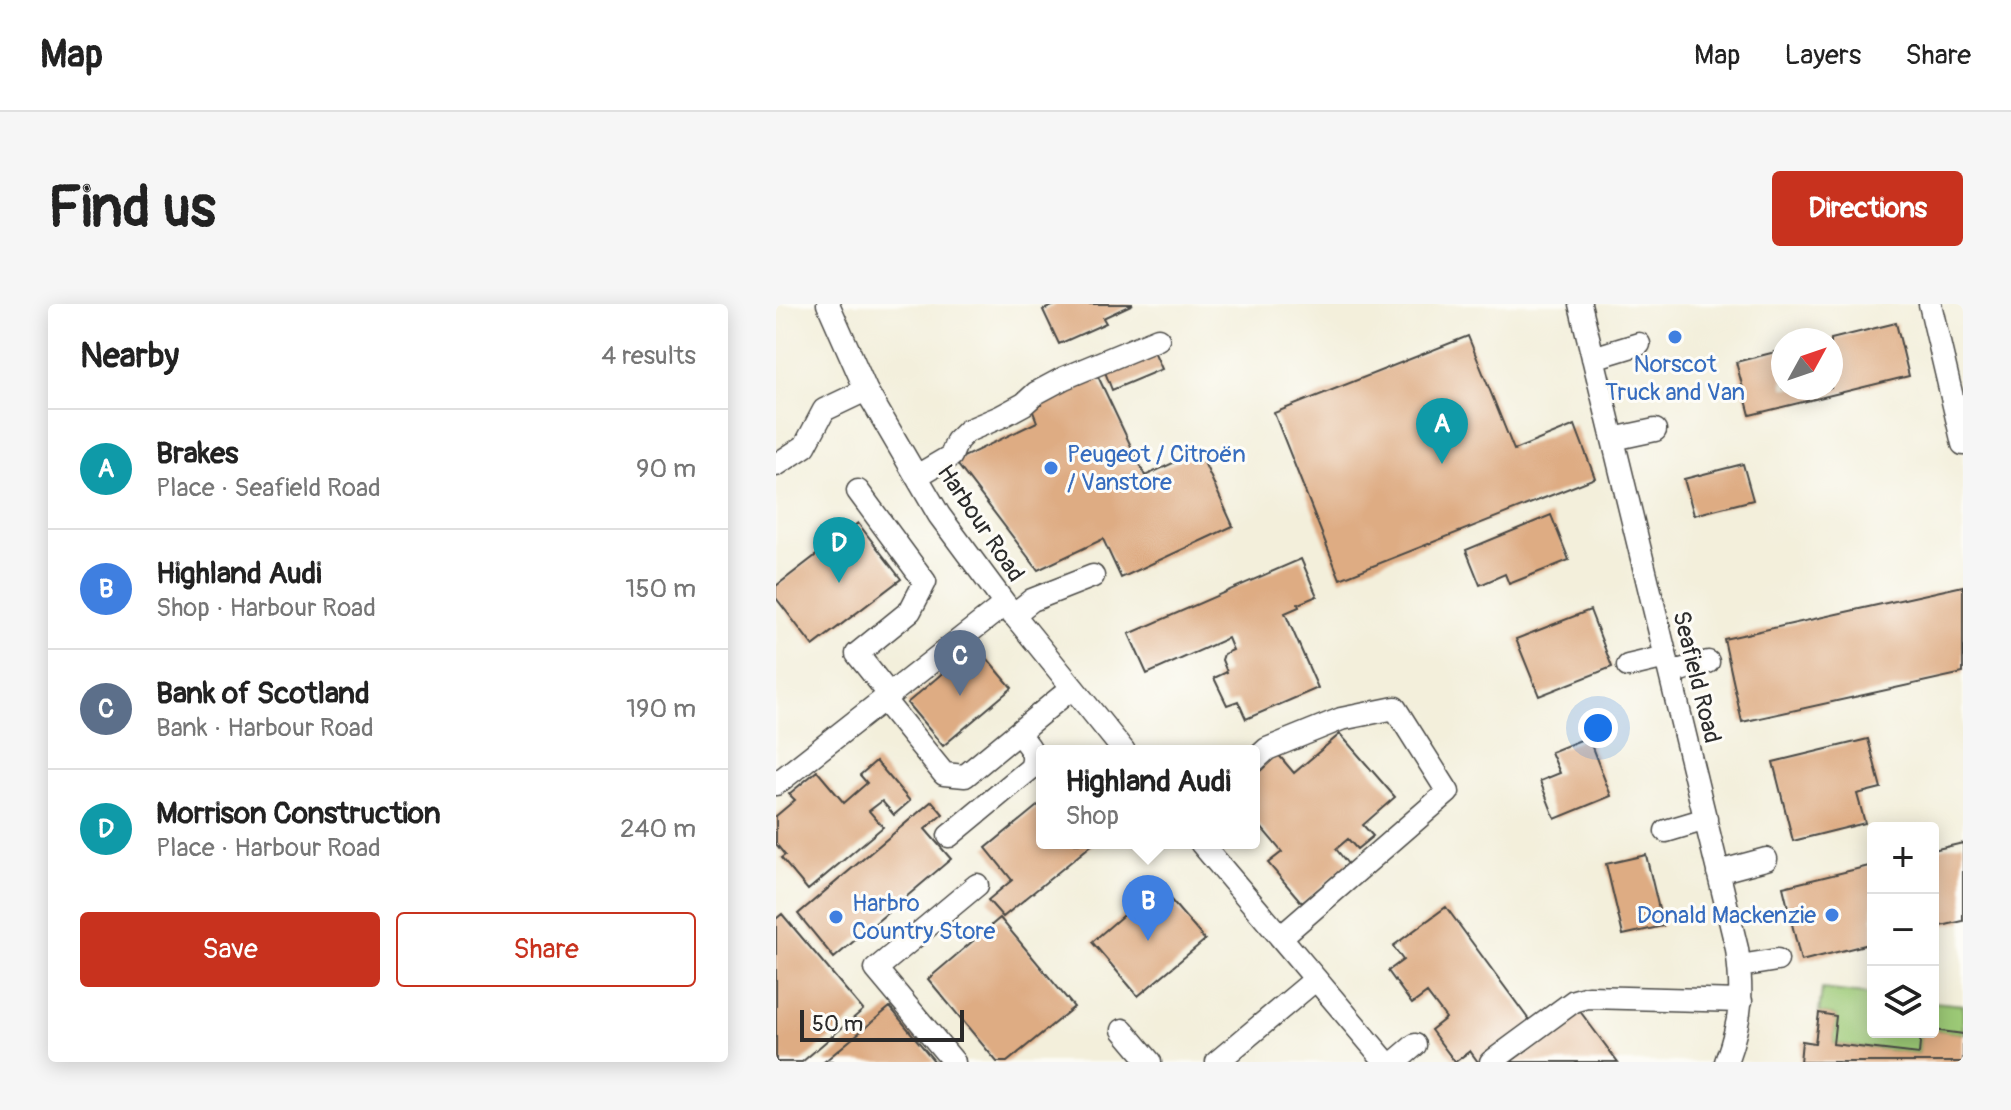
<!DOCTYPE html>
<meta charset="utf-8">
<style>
body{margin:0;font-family:Pangolin,sans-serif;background:#f6f6f6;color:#222}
.controls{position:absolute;right:24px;bottom:24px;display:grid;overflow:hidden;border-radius:8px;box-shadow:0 4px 20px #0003}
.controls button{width:72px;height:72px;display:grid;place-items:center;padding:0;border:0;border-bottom:2px solid #e0e0e0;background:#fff;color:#222;font:40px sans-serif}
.compass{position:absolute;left:995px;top:24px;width:72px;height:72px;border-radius:50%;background:#fff;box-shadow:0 4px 20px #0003;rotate:50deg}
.scale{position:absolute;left:24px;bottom:20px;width:164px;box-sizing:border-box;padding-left:8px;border:4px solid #2b2b2b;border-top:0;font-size:22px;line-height:28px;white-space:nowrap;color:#2b2b2b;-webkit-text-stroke:6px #fdfcf7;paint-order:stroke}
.you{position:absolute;left:822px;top:424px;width:28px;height:28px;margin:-20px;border:6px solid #fff;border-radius:50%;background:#1a73e8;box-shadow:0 0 0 12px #1a73e833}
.badge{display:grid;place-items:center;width:52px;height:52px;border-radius:50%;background:#c8321e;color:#fff;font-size:26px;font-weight:700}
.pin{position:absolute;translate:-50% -66px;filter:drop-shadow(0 2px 4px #0008)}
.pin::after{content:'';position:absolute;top:42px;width:28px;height:24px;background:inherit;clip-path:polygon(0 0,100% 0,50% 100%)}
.popup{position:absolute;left:260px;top:441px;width:224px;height:104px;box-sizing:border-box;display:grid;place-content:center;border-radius:8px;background:#fff;filter:drop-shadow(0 2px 6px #0005);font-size:26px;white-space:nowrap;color:#767676}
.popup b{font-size:30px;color:#222}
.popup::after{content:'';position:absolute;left:50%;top:100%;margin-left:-16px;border:16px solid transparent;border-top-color:#fff}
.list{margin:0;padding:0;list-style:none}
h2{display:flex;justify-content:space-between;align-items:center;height:104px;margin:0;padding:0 32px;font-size:34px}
h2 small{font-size:26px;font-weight:400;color:#767676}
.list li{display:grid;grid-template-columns:52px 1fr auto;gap:24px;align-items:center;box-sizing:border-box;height:120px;padding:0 32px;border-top:2px solid #e0e0e0}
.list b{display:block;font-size:30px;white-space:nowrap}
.list p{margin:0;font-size:26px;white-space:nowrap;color:#767676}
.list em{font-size:26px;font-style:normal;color:#767676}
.actions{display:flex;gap:16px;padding:24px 32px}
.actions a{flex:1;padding:18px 0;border:2px solid #c8321e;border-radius:8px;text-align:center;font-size:28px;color:#c8321e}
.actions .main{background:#c8321e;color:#fff}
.icon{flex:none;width:44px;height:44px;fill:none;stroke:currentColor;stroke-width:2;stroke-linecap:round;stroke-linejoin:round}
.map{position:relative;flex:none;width:1187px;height:758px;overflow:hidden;border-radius:8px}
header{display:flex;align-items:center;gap:48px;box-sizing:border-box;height:112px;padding:0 40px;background:#fff;border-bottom:2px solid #e0e0e0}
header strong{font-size:38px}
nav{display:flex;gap:44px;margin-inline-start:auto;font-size:28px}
.intro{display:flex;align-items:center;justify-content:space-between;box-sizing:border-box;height:192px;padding:0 48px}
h1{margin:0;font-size:56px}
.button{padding:20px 36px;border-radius:8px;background:#c8321e;color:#fff;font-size:28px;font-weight:700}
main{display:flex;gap:48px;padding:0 48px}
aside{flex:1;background:#fff;border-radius:8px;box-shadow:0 4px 20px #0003}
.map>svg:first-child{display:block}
.green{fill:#9cc976;stroke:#647a50;stroke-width:2}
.building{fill:#deac83}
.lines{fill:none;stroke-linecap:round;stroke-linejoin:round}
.minor-casing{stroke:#494845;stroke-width:25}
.minor{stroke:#fff;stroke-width:22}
.shop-dot{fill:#3f7fe0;stroke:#fdfcf7;stroke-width:3}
.labels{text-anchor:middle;stroke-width:6;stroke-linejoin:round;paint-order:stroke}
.shop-label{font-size:24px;fill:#366cbe;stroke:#fdfcf7;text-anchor:start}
.street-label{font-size:24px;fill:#2b2b2b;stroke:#fdfcf7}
</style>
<header>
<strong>Map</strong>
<nav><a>Map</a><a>Layers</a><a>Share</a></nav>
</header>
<div class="intro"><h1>Find us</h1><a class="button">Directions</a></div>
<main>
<aside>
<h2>Nearby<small>4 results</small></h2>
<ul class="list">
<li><span class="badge" style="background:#0f9aa8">A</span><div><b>Brakes</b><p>Place · Seafield Road</p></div><em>90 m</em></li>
<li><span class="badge" style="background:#3f7fe0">B</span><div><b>Highland Audi</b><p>Shop · Harbour Road</p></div><em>150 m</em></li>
<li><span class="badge" style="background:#5c6f8a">C</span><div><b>Bank of Scotland</b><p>Bank · Harbour Road</p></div><em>190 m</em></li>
<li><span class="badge" style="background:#0f9aa8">D</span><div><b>Morrison Construction</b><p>Place · Harbour Road</p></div><em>240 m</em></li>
</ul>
<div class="actions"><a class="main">Save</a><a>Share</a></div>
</aside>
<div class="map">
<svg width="1187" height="758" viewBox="0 0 1187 758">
<rect width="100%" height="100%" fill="#fdfcf7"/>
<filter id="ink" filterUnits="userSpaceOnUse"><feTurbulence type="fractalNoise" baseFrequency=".0125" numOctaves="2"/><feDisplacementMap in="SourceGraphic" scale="16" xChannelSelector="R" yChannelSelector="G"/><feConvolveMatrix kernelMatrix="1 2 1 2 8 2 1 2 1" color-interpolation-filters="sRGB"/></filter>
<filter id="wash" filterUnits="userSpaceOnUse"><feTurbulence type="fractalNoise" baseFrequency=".006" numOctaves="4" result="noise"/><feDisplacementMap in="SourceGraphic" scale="32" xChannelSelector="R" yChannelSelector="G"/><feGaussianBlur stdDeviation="1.8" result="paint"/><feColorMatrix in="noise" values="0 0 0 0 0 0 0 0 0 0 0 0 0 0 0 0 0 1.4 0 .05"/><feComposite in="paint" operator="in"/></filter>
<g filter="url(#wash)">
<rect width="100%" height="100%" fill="#f3efdb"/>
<path class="green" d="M1046,685L1097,691V728H1145L1143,750L1057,740L1060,712L1043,709Z
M1157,698L1187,701V730L1157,726Z"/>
<g id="blocks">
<path class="building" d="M281,0H357L327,14L330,19L283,40L267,6Z
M1120,19L1133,72L974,111L960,58L1007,46V84H1055V35Z
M692,32L738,146L799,121L819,174L564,275L498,109Z
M378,47L386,65L336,86L329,68Z
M319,66L369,172L423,147L457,222L345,274L327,235L262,266L179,157L261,118L256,105L265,101L261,93Z
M967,160L977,196L918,211L908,175Z
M775,211L793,256L733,280L729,270L704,281L690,246Z
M82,219L125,275L37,342L0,294V282Z
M525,255L541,292L522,300L523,303L509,309L542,384L470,415L462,397L451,401L438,374L451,368L446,356L448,350L457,346L452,334L371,370L353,330Z
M1187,282V369L966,418L948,335Z
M814,306L836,363L763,392L740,335Z
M200,341L236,384L167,442L131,399Z
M564,430L619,493L587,521L597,532L581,545L572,535L560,545L572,560L526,599L492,559L506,548L478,515V469L501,449L518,469Z
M812,433L835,492L779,515L764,477L784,469L775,448Z
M1092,435L1105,484L1081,490L1089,519L1017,537L997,458Z
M100,457L134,497L118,511L106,497L93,507L107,523L32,586L5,554L9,551L0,540V512L19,496L13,490L41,467L68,499L91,479L84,471Z
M156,497L167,510L149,525L175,555L58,654L22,610Z
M266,498V539H318L227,613L212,596L236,576L210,544Z
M1187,539V617L1157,624V546Z
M870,551L887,622L847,631L830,560Z
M1097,561V639L1025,657L1007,583Z
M382,581L429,636L362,692L316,638Z
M670,603L756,720L705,758H702L694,747L679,758L655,726L670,714L651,689L636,700L612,667L627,656L617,642Z
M6,610L87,706L26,758H0V615Z
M224,614L298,703L231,758H221L152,675Z
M114,703L159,758H48Z
M803,706L842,758H734Z
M1043,709L1060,712L1057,740L1143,750L1145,728H1157V726L1187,730V758H1024L1026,737L1039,739Z"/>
</g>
</g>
<g filter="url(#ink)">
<use href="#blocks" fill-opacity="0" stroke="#494845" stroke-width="2"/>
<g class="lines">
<defs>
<path id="minor" d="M52,0L90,86L163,211L229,300L348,447
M804,0L961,645C967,691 966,714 950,758
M1154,0L1187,140
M817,54L863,40
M837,135L879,126
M0,161L29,142L48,106L90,86
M141,172L175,152L181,137L191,127L224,113L248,100L260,89L288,74L382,35
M82,187L149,278L134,307L81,350L113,390
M237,311L256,296L317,272
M852,362L890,353
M894,369L932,358
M107,395L168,470L189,472L296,384
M478,457L491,445L565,415L619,404L672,488L505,633
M0,480L229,300
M890,527L930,515
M173,532L254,465C263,450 251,440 242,429
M425,539L610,758
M942,568L990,555
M964,662L1001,656
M347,726L374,758
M178,758L100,665L201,581
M441,758L540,675
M619,758L639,741
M715,758L798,697L812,693L965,697"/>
</defs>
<use href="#minor" class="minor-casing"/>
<use href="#minor" class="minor"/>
</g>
</g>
<g class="shop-dot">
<circle cx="899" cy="33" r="8"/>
<circle cx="275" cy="164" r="8"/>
<circle cx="1056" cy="611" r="8"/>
<circle cx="60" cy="613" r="8"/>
</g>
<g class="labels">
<g class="shop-label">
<text x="899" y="68" text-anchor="middle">Norscot<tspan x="899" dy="28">Truck and Van</tspan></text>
<text x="291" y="158">Peugeot / Citroën<tspan x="291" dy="28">/ Vanstore</tspan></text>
<text x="76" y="607">Harbro<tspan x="76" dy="28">Country Store</tspan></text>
<text x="1040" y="619" text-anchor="end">Donald Mackenzie</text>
</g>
<g class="street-label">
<text transform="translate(205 219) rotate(56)" y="8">Harbour Road</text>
<text transform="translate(921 373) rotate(76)" y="8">Seafield Road</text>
</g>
</g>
</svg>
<div class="controls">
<button>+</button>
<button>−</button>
<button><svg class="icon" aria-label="layers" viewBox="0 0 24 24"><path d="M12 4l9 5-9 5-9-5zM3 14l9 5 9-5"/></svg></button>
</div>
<svg class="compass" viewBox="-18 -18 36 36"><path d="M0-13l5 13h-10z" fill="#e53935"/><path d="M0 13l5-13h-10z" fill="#767676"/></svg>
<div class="scale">50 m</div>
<div class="you"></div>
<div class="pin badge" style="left:666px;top:160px;background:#0f9aa8">A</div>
<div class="pin badge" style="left:372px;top:637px;background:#3f7fe0">B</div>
<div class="popup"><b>Highland Audi</b>Shop</div>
<div class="pin badge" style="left:184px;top:392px;background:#5c6f8a">C</div>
<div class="pin badge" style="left:63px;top:279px;background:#0f9aa8">D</div>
</div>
</main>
